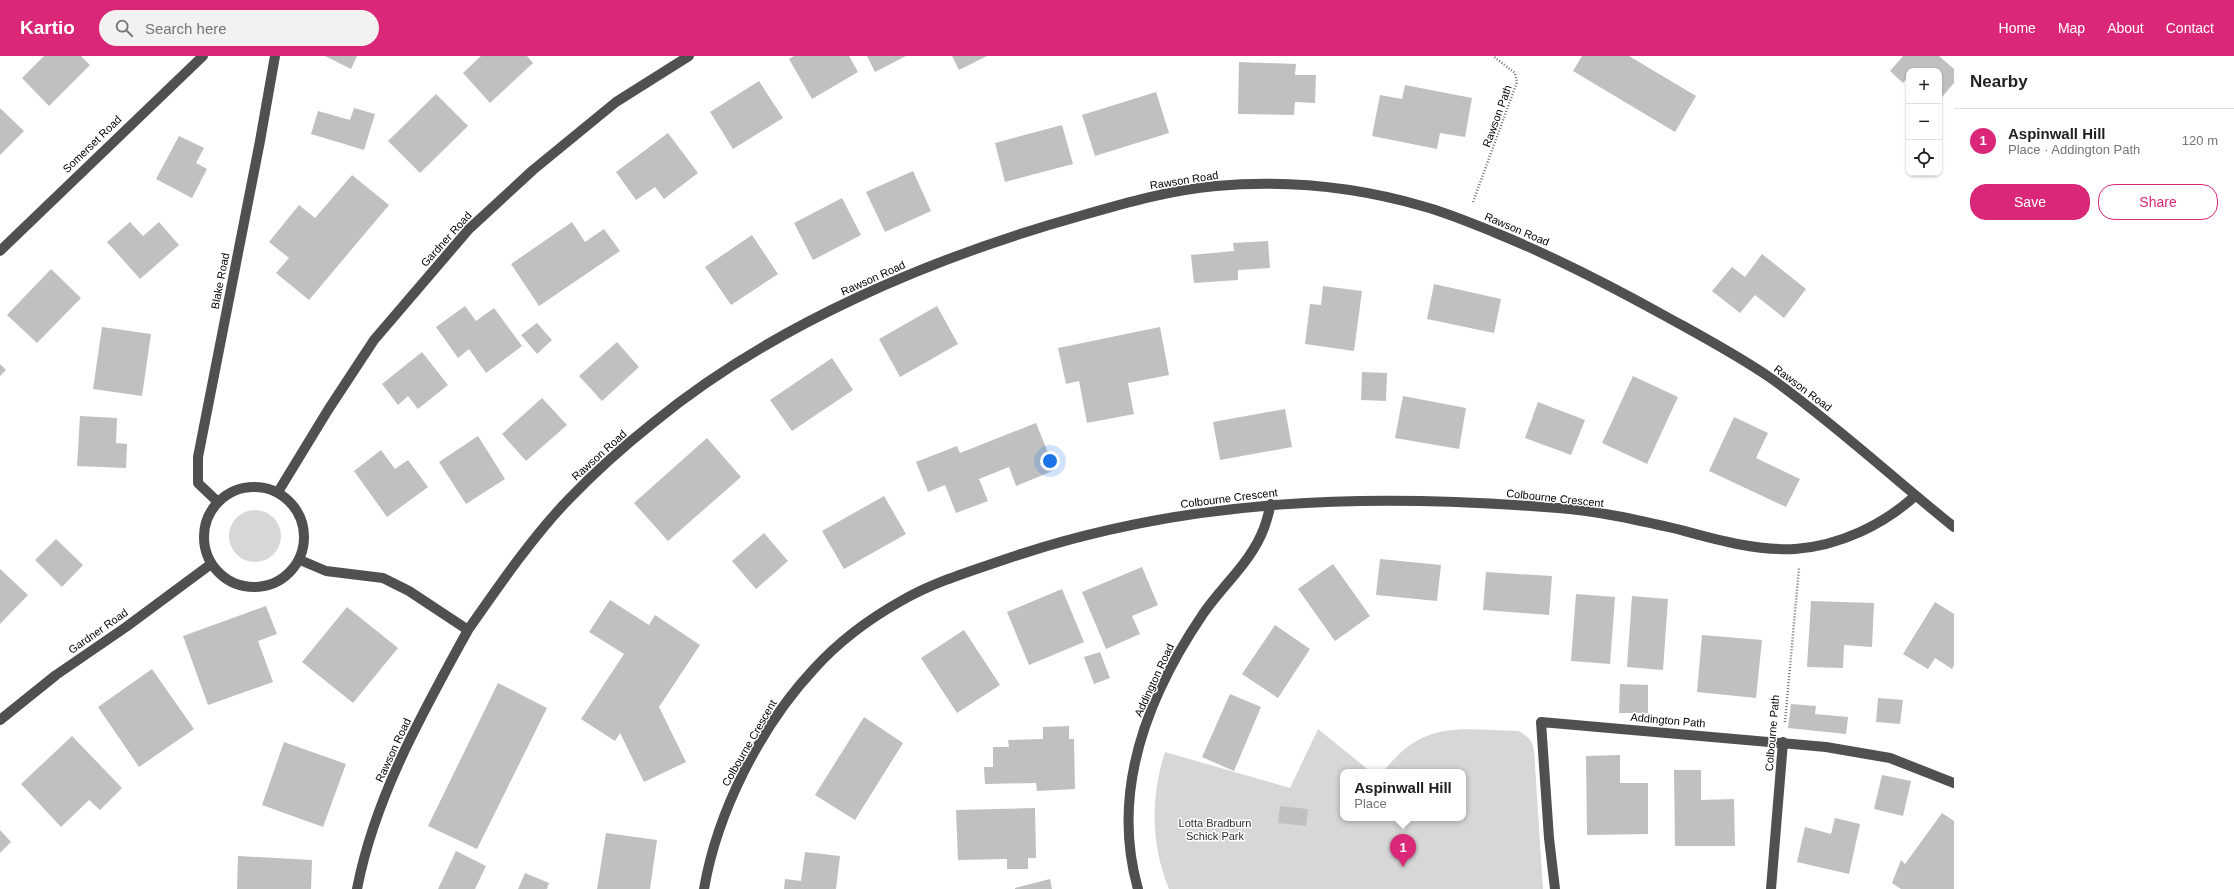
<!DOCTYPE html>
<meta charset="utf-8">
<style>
body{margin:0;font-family:Arial,sans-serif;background:#f2f2f2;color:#202124}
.controls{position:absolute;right:12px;top:12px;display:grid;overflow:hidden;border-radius:8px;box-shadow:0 1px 3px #0004}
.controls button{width:36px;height:36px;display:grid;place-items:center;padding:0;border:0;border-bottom:1px solid #e0e0e0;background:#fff;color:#202124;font:20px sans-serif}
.you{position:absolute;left:1050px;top:405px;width:14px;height:14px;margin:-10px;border:3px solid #fff;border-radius:50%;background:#1a73e8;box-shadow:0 0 0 6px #1a73e833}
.badge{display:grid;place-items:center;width:26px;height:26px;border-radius:50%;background:#db2777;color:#fff;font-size:13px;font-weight:700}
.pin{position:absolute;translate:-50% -33px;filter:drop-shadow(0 1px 2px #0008)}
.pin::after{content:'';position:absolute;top:21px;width:14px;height:12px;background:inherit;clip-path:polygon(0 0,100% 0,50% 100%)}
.popup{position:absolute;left:1340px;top:713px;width:126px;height:52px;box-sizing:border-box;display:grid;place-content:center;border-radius:8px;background:#fff;filter:drop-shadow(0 1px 3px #0005);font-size:13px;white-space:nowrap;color:#757577}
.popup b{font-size:15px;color:#202124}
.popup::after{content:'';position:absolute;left:50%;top:100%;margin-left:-8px;border:8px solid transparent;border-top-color:#fff}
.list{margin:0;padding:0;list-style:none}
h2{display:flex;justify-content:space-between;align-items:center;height:52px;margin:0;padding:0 16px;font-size:17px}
h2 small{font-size:13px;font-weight:400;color:#757577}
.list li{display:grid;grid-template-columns:26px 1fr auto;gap:12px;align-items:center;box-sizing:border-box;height:64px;padding:0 16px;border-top:1px solid #e0e0e0}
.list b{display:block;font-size:15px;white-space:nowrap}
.list p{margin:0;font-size:13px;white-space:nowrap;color:#757577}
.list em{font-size:13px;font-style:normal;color:#757577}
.actions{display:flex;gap:8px;padding:12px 16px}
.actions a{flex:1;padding:9px 0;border:1px solid #db2777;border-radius:16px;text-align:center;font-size:14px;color:#db2777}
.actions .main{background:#db2777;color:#fff}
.icon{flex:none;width:22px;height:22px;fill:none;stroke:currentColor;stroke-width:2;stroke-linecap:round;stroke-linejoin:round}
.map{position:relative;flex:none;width:1954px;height:833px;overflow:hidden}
header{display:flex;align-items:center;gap:24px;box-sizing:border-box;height:56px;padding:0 20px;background:#db2777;color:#fff}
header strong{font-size:19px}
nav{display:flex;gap:22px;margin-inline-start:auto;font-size:14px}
.search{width:280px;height:36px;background:#f2f2f2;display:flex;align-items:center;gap:10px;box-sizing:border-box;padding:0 14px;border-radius:22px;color:#757577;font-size:15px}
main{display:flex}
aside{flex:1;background:#fff}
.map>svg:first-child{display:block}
.green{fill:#d7d7d7}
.building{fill:#c0c0c0}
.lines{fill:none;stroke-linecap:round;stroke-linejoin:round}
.path{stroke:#727272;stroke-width:2.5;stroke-dasharray:1 2;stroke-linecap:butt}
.minor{stroke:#505050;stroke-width:10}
.labels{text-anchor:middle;stroke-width:3;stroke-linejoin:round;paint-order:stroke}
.street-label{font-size:11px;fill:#000;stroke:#fff}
.park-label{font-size:11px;fill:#2e2e2e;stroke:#fff}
</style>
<header>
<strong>Kartio</strong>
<div class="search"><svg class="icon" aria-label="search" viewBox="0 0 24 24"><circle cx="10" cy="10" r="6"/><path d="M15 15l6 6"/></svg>Search here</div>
<nav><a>Home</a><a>Map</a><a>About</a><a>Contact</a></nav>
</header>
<main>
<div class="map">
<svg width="1954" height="833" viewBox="0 0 1954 833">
<rect width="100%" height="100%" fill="#fff"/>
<path class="green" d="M229 480a26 26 0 1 1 52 0a26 26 0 1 1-52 0Z
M1318,673L1371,716H1343V762H1463V716H1383C1423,664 1458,673 1518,675C1527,679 1532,684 1534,694L1543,833H1169C1151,789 1150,742 1165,696L1290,732Z"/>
<path class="building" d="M44,0H81L90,9L49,50L22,22Z
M325,0H357L351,13Z
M481,0H527L533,7L490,47L463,17Z
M794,0H849L858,16L812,43L789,3Z
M867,0H906L875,16Z
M952,0H987L959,14Z
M1582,0H1629L1696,40L1675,76L1573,15Z
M1903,0H1939L1954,13V27L1942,41L1939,38V15H1909V20L1903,27L1890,15Z
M1239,6L1296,8L1295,19H1316L1315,47L1295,46L1294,59L1238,58Z
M759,25L783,62L733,93L710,56Z
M1405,29L1472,42L1465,81L1440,77L1437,93L1372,80L1380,39L1402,43Z
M1156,36L1169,77L1095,100L1082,59Z
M436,38L468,70L420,117L388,85Z
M0,52L24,75L0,99Z
M354,52L375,58L364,94L311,78L318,55L350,64Z
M1062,69L1073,108L1005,126L995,87Z
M668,77L698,117L664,143L655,131L636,144L616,116Z
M179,80L204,92L196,107L207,113L192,142L156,123Z
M913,115L931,155L885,176L866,136Z
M352,119L389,149L309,244L276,217L289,202L269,186L299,149L315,162Z
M842,142L861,179L813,204L794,167Z
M130,166L143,180L159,166L179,189L140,223L107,186Z
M572,166L585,186L604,173L620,195L539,250L511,208Z
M752,179L778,218L731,249L705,211Z
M1268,185L1270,212L1238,214V224L1194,227L1191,199L1234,195L1233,187Z
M1762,198L1806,233L1784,262L1755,239L1740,257L1712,235L1732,211L1745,221Z
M51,213L81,242L37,287L7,259Z
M1434,228L1501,243L1494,277L1427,263Z
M1323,230L1362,235L1354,295L1305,288L1310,248L1321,249Z
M465,250L476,265L494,252L522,290L486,317L469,293L458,302L436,271Z
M937,250L958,288L900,321L879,283Z
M537,267L552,284L537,298L521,279Z
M102,271L151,278L142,340L93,333Z
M1160,271L1169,319L1128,327L1134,358L1087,367L1079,325L1066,328L1058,292Z
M617,286L639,311L602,345L579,320Z
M422,296L448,329L418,353L408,340L398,349L382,328Z
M832,302L853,334L792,375L770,344Z
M0,308L6,314L0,320Z
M1362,316L1387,317L1386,345L1361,344Z
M1633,320L1678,341L1647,408L1602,387Z
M1403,340L1466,352L1459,393L1395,382Z
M542,342L567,369L526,405L502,378Z
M1538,346L1585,364L1571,399L1525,382Z
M1285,353L1292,391L1220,404L1213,366Z
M80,360L117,362L116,387L127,388L126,412L77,410Z
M1734,361L1768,377L1756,402L1800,423L1786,451L1709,415Z
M1036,367L1055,414L1016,430L1009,411L979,423L988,445L956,457L945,429L928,436L916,406L957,390L960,397Z
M478,380L505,423L466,448L439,406Z
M707,382L741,421L668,485L634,447Z
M381,394L395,413L408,404L428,431L387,461L354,415Z
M884,440L906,478L844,513L822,475Z
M764,477L788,505L756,533L732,505Z
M56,483L83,509L62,531L35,504Z
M1380,503L1441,509L1437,545L1376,539Z
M1333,508L1370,560L1335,585L1298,533Z
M1142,511L1158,549L1132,560L1140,578L1106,593L1082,536Z
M0,513L28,539L0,568Z
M1486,516L1552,520L1549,559L1483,554Z
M1062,533L1084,586L1029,609L1007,556Z
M1576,538L1615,541L1610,608L1571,605Z
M1632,540L1668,543L1663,614L1627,611Z
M610,544L649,569L655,559L700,589L659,651L686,706L644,726L620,677L615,685L581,663L624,598L589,576Z
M1811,545L1874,547L1872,591L1844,589L1843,612L1807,611Z
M1935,546L1954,558V609L1952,613L1935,602L1928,613L1903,598Z
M266,550L277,578L258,585L273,626L208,649L183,580Z
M347,551L398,592L353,647L302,606Z
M1275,569L1310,593L1278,642L1242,618Z
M964,574L1000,629L957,657L921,602Z
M1702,579L1762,584L1756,642L1697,636Z
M1100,596L1110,622L1094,628L1084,601Z
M152,613L194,673L139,711L98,651Z
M498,627L547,652L477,793L428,770Z
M1620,628L1648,629V657H1619Z
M1230,638L1261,651L1234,715L1202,701Z
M1878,642L1903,644L1900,668L1876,666Z
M1791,648L1816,650L1815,658L1848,661L1846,678L1788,672Z
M864,661L903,687L855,764L815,739Z
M1069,670V683H1074L1075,733L1037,735L1036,727L985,728L984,711H993V691H1009L1008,684L1043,683V671Z
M72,680L122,732L100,754L89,744L61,771L21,728Z
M284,686L346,708L323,771L262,749Z
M1620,699V727H1648V778L1587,779L1586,700Z
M1674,714H1701V744L1734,743L1735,790H1675Z
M1882,719L1911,725L1903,760L1874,753Z
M1280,750L1308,753L1306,770L1278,767Z
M1035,752L1036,802H1028V813H1007V803L958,804L956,754Z
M1942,757L1954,765V833H1901L1892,827L1901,804L1905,808Z
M1835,762L1860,768L1849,818L1797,806L1805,771L1831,778Z
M0,774L11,786L0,797Z
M606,777L657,784L650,833H597Z
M456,795L486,810L475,833H438Z
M805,796L840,800L836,833H784L785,823L801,825Z
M238,800L312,804L311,833H237Z
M525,817L549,827L547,833H518Z
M1050,823L1052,833H1015V832Z"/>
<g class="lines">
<path class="path" d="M1473,146L1517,26L1515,17L1493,0
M1785,666L1799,512"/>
<path class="minor" d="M0,195L203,0
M204 481a50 50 0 1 1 100 0a50 50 0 1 1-100 0Z
M278,436L328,354L374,284L469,173L533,114L616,46L689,0
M218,446L198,427V401L260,85L275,0
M300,504L326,515L383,522L409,535L468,574C498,531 533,480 569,443C595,416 624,390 653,367C772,269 933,201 1080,160C1125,147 1170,134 1216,130C1285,124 1356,131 1422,150C1448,157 1471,167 1496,177C1555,201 1611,230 1667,261C1703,281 1739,300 1772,323C1836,369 1893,422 1954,471
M0,664L56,619L126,571L211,508
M357,833C375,740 423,656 468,574
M704,833C717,757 760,671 813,614C838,586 869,563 901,545C934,526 971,515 1006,503C1187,441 1370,437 1558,452C1598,455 1638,464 1677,473C1714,483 1755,495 1795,493C1839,490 1883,469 1915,440
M1138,833C1110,735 1148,639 1203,558C1223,529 1252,505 1264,472C1267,464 1269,456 1271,448
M1555,833L1549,782L1541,666L1826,691L1890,702L1954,727
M1771,833L1783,686"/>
</g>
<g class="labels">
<g class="street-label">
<text transform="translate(1497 60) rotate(-70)" y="4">Rawson Path</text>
<text transform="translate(92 88) rotate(-44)" y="4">Somerset Road</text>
<text transform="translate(1184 124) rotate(-9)" y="4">Rawson Road</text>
<text transform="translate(1517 173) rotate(23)" y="4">Rawson Road</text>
<text transform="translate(446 183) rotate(-48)" y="4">Gardner Road</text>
<text transform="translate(873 222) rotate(-24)" y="4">Rawson Road</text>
<text transform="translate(220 225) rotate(-79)" y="4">Blake Road</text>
<text transform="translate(1803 332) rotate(37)" y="4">Rawson Road</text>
<text transform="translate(599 399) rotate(-42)" y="4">Rawson Road</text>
<text transform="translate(1229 442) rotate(-7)" y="4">Colbourne Crescent</text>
<text transform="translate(1555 442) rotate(6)" y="4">Colbourne Crescent</text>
<text transform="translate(98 575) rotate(-35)" y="4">Gardner Road</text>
<text transform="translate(1154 624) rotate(-65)" y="4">Addington Road</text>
<text transform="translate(1668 664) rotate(5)" y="4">Addington Path</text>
<text transform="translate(1772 677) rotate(-85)" y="4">Colbourne Path</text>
<text transform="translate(749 687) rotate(-60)" y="4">Colbourne Crescent</text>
<text transform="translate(393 694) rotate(-65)" y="4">Rawson Road</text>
</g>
<g class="park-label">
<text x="1215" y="771">Lotta Bradburn<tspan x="1215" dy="13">Schick Park</tspan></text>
</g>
</g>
</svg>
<div class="controls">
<button>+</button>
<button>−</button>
<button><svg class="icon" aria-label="locate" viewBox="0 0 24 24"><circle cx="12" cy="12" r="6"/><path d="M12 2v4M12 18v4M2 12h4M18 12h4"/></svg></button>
</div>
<div class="you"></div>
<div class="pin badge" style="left:1403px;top:811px">1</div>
<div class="popup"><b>Aspinwall Hill</b>Place</div>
</div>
<aside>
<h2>Nearby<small></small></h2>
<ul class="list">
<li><span class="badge">1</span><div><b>Aspinwall Hill</b><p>Place · Addington Path</p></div><em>120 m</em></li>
</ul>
<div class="actions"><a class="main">Save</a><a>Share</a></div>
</aside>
</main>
